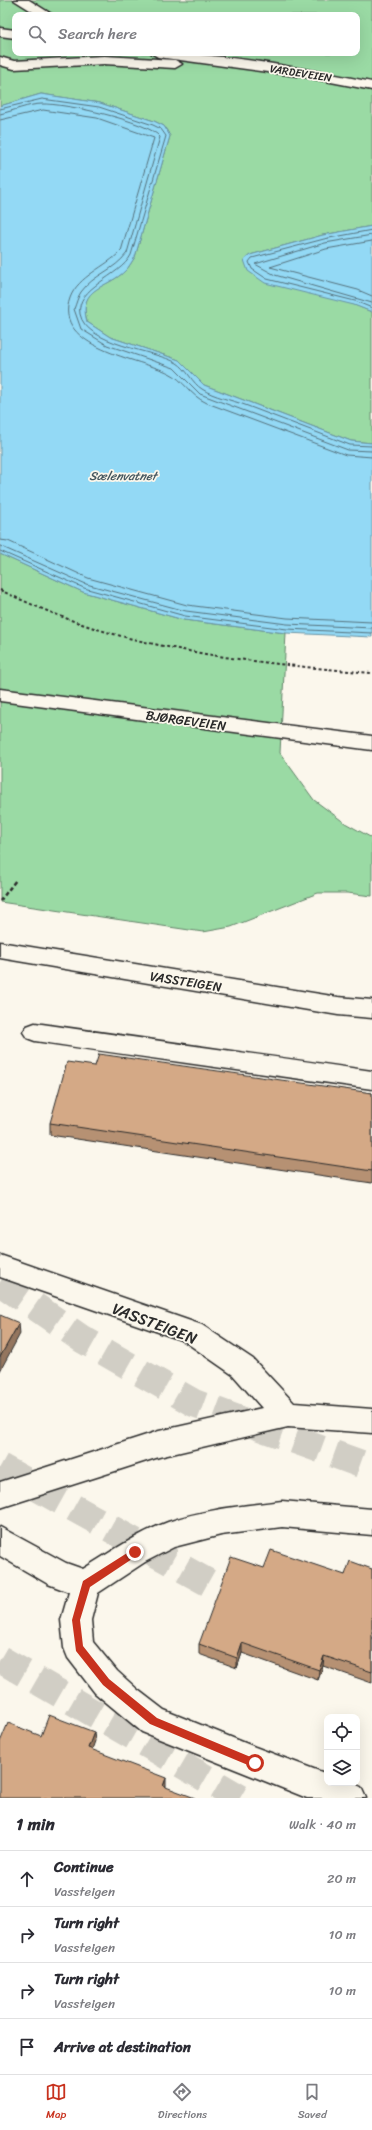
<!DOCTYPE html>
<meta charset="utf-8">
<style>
body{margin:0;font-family:Sriracha,sans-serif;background:#f7f7f7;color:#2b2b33}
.controls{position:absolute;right:12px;bottom:12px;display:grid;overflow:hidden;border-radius:8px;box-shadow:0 4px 16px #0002}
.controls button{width:36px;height:36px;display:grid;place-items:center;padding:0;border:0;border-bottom:1px solid #e1e1e2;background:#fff;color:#2b2b33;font:20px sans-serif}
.stop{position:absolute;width:12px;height:12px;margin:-9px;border:3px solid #c8321e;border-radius:50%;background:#fff}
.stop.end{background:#c8321e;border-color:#fff;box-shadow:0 1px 4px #0008}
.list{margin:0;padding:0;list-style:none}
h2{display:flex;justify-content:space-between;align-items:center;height:52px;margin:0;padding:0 16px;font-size:17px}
h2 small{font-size:13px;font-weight:400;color:#7c7c81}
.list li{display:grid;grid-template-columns:26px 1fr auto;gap:12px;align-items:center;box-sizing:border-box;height:56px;padding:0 16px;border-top:1px solid #e1e1e2}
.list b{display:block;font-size:15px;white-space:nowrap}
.list p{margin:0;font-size:13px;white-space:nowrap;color:#7c7c81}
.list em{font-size:13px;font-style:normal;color:#7c7c81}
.icon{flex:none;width:22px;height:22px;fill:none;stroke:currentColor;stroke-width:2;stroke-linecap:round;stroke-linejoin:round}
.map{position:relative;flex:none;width:372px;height:1798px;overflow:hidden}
.search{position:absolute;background:#fff;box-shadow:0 4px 16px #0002;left:12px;right:12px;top:12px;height:44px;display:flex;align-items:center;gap:10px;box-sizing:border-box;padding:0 14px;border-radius:8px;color:#7c7c81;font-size:15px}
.sheet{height:276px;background:#fff}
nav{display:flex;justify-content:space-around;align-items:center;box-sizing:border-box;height:56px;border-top:1px solid #e1e1e2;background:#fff;font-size:11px;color:#7c7c81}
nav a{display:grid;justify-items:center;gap:2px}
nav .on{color:#c8321e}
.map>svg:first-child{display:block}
.green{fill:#9adaa4;stroke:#628268;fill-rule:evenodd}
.water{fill:#93d9f5;stroke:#6993a4}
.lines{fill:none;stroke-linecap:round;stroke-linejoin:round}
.shore{stroke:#55717c;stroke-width:1}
.primary-tunnel{stroke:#d1cec5;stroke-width:28;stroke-dasharray:28 14;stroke-linecap:butt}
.service-casing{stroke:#2b2b2b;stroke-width:3}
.minor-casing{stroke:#2b2b2b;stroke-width:3}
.primary-casing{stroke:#2b2b2b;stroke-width:3}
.path-far1{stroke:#2b2b2b;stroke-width:2;stroke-dasharray:3 2.5;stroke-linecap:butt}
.path{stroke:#2b2b2b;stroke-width:2.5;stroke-dasharray:4 3;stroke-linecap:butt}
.service{fill:#fbf7ec;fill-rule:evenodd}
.minor{fill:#fbf7ec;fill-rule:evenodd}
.primary{fill:#fbf7ec;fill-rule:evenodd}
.wall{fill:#b69173;stroke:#2b2b2b}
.shaded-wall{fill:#94765e;stroke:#2b2b2b}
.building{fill:#d4a986;stroke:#2b2b2b}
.route{fill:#c8321e}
.labels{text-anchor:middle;stroke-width:3.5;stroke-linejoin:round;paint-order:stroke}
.far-street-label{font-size:11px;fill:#2b2b2b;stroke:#fbf7ec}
.far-water-label{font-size:12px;font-style:italic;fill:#45565e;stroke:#fbf7ec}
.street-label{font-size:13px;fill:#2b2b2b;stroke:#fbf7ec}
.near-street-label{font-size:16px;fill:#2b2b2b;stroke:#fbf7ec}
</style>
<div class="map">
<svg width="372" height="1798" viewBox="0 0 372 1798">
<rect width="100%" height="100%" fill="#fbf7ec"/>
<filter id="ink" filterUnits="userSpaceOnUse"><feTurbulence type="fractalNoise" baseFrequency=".025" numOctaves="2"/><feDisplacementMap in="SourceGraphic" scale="8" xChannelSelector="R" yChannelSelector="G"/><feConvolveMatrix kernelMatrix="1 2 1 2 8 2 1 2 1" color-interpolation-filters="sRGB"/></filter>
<g filter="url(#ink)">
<path class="green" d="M0,0H372V226L323,235L250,255L244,260L372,312V443L351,441L204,385L179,360L110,337L87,322C77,285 108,289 126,270C129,267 132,261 135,257L170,136L164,126L154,121L100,103L41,94L0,106ZM15,15H357V53H15Z
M0,554L83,592L184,620L286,633L280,753L314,800L345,823L372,838V896L347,893H318L231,927L203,932L0,902Z"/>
<path class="water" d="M41,94L100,103L154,121L164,126L170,136L135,257C132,261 129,267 126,270C108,289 77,286 87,322L110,337L179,360L204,385L351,441L372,443V637L286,633L184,620L83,592L0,554V106Z
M372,226V312L354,305L265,283L248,271L244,260L250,255L323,235Z"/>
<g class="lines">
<path class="shore" d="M0,109L42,99L99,107L153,125L161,129L166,136L131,255C120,277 75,287 80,314C86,345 154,350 177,363C187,369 192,383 202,389C214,397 232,400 245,405C280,418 315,432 350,445L372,446
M0,114C13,111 29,104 42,104C64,103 148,121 160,137L127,253C114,271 94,274 81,292C78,296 76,304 74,309L81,329L107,345L174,368L200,394L348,450L372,451
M0,120L43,110L97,118L154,138L121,251C106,267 78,276 70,298C52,348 141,359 169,373C184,380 189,395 207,403L346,455L372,457
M372,230L324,239L252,258L249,262L252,269L267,279L355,301L372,308
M372,235L325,243L255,264L275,275L372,303
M372,241L326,249L270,267L358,290L372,296
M0,540L8,541L88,578L187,605L287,618L372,622
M0,546L86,584L186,611L287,624L372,628
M0,551L84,588L185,616L287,629L372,633"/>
<path class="primary-tunnel" d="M0,1282L82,1339L194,1403L372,1468
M0,1467L245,1603
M0,1659L240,1798"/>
<defs>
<path id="service" d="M14,0H29L53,15H38Z
M0,28L15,30V38L0,36Z
M151,53C225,53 300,68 372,82V90L305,77L158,57Z
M104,56L175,60L182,64L175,68L104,64L14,69L0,65V57L14,61Z
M35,1023C147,1040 260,1054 372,1071V1089C260,1073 147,1058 35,1041L27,1038L23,1032L27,1026Z
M282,1501L372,1509V1535L282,1527L221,1535L174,1547L145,1562L98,1593L91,1620L93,1642L117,1671L138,1690L164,1710L255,1747L327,1774V1783H352L361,1787L366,1798H307L142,1732L95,1693L68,1658L64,1648L61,1620L69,1592L48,1584L0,1556V1527L66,1563L83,1569C111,1552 138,1533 168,1522C205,1509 244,1506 282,1501Z"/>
<path id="minor" d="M0,942L338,997L372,1000V1018L338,1015L0,958Z
M0,1255L202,1325L253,1359L294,1403L372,1409V1433L288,1427L159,1457L0,1508V1482L159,1431L262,1408L233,1375L184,1341L0,1277Z"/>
<path id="primary" d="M0,689L372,736V750L0,701Z"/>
</defs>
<use href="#service" class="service-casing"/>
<use href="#minor" class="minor-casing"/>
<use href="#primary" class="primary-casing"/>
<path class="path-far1" d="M0,590C40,609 82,626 125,637C205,658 290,666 372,673"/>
<path class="path" d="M0,901L16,880L9,889"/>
<use href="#service" class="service"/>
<use href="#minor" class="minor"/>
<use href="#primary" class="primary"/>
</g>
<path class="wall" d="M95,1066L372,1093V1183L50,1135V1123Z
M264,1568L345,1575L372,1569V1683L323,1666L318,1680L242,1653L237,1668L199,1654V1644Z"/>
<path class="shaded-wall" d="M19,1323L20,1334L0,1371V1357Z
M242,1643V1653L237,1668V1658Z
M324,1656L323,1666L318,1680L319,1670Z
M94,1732L95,1741L89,1758L88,1748Z
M166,1778V1787L163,1786Z"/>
<path class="building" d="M99,1054L372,1093V1171L50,1123L67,1062L95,1066Z
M0,1315L19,1323L0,1357Z
M271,1550L345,1575L350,1561L372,1569V1672L324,1656L319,1670L242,1643L237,1658L199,1644L231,1557L264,1568Z
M49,1715L94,1732L88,1748L166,1778L163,1786L195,1798H0V1742L8,1723L41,1736Z"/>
</g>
<path class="route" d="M135,1548L139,1552L138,1555L90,1587L80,1620L83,1646L109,1679L157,1718L258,1760V1767L255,1768L150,1724L103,1685L76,1651L72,1620L83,1581Z"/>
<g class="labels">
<g class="far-street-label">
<text transform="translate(301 73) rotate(9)" y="4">VARDEVEIEN</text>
</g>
<g class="far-water-label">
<text x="123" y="480">Sælenvatnet</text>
</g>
<g class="street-label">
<text transform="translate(186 720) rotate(8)" y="5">BJØRGEVEIEN</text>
<text transform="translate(186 981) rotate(9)" y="5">VASSTEIGEN</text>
</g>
<g class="near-street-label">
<text transform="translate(155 1323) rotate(21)" y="6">VASSTEIGEN</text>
</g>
</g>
</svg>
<div class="controls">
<button><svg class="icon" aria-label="locate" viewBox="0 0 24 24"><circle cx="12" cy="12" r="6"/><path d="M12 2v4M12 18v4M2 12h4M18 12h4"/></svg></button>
<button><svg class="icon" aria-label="layers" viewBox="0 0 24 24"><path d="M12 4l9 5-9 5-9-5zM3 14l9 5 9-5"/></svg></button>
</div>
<div class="stop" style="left:255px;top:1763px"></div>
<div class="stop end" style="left:135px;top:1552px"></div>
<div class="search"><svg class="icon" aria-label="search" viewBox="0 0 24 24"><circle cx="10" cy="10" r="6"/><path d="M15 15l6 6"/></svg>Search here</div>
</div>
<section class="sheet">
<h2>1 min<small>Walk · 40 m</small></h2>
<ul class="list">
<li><svg class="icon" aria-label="ahead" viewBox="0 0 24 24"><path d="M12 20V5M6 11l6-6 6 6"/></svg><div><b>Continue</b><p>Vassteigen</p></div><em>20 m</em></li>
<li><svg class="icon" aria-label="right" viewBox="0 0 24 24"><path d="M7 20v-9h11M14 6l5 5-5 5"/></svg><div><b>Turn right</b><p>Vassteigen</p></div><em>10 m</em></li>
<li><svg class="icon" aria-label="right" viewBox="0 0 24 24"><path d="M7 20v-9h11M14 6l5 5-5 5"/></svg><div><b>Turn right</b><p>Vassteigen</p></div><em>10 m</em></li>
<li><svg class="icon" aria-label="arrive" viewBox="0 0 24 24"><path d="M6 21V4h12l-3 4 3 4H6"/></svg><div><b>Arrive at destination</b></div></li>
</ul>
</section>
<nav>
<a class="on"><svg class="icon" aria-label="map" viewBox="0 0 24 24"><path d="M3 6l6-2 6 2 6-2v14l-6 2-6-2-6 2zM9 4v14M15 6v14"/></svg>Map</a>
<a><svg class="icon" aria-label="directions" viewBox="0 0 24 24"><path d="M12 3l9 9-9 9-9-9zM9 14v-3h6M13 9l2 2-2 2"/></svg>Directions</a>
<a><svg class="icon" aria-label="saved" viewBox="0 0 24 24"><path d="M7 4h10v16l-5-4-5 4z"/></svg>Saved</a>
</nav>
